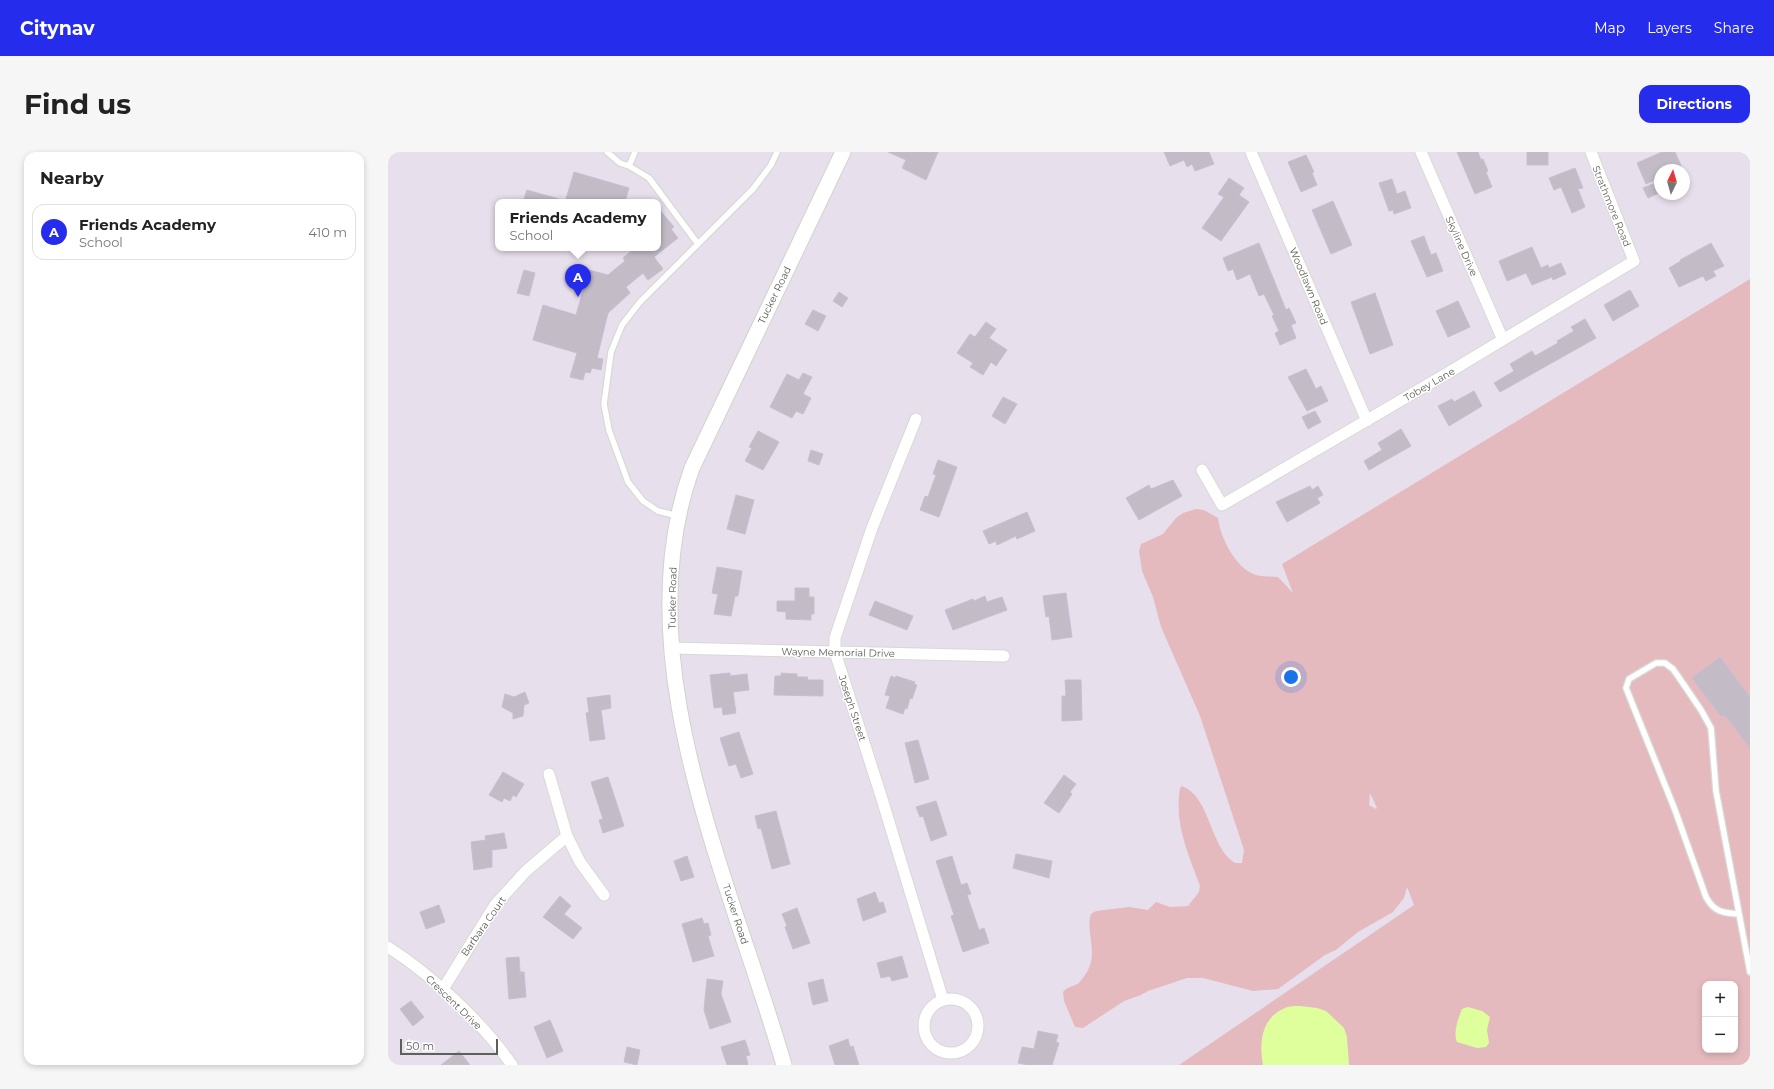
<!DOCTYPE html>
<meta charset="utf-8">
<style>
body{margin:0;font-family:Montserrat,sans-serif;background:#f6f6f6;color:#222}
.controls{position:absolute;right:12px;bottom:12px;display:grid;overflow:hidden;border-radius:8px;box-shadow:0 2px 6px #0003}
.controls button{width:36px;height:36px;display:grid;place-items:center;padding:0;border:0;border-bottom:1px solid #e0e0e0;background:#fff;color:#222;font:20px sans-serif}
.compass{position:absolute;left:1266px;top:12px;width:36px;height:36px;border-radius:50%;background:#fff;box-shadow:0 2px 6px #0003;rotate:5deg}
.scale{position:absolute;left:12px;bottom:10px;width:98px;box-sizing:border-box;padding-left:4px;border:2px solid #5d6158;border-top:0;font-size:11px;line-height:14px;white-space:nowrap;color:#5d6158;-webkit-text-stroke:3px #fff;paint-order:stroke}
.you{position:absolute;left:903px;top:525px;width:14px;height:14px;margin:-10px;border:3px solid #fff;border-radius:50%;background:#1a73e8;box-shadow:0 0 0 6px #1a73e833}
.badge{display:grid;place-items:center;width:26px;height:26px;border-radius:50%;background:#252cec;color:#fff;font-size:13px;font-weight:700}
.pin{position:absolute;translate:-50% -33px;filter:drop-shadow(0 1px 2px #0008)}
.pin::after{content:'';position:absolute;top:21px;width:14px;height:12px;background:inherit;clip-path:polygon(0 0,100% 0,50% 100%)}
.popup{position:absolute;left:107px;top:47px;width:166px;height:52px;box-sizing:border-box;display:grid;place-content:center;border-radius:8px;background:#fff;filter:drop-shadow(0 1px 3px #0005);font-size:13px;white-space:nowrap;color:#767676}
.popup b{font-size:15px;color:#222}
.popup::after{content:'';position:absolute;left:50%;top:100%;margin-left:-8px;border:8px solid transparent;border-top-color:#fff}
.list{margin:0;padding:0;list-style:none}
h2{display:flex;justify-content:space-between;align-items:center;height:52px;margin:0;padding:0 16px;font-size:17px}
h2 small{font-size:13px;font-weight:400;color:#767676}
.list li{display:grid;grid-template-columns:26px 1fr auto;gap:12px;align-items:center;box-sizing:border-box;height:56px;margin:0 8px 8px;padding:0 8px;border:1px solid #e0e0e0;border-radius:12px}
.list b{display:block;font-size:15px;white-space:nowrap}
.list p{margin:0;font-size:13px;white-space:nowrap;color:#767676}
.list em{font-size:13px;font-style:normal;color:#767676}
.map{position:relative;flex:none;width:1362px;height:913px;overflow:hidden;border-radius:12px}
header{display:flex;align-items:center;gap:24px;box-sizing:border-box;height:56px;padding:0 20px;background:#252cec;color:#fff}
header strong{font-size:19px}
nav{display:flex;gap:22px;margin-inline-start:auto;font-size:14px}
.intro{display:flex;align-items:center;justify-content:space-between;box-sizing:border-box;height:96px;padding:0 24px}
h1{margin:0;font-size:28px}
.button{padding:10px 18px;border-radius:12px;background:#252cec;color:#fff;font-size:14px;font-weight:700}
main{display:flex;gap:24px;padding:0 24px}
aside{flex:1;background:#fff;border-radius:12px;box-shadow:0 2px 6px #0003}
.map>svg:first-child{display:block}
.green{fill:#e5babf;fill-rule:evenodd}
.water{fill:#dfff9c}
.building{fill:#c3bcc7;stroke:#c8bed1}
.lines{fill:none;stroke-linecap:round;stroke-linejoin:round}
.lane-casing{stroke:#d6dad2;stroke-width:8}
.street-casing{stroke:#d6dad2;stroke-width:13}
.secondary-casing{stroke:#cfd4ca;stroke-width:17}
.lane{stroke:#fff;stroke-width:5.5}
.street{stroke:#fff;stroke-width:11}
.secondary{stroke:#fff;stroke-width:15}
.labels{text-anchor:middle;stroke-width:3;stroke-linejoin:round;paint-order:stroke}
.street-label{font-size:10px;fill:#5d6158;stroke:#fff}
</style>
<header>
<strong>Citynav</strong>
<nav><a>Map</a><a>Layers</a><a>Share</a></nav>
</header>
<div class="intro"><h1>Find us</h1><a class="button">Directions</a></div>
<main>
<aside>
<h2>Nearby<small></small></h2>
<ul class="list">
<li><span class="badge">A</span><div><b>Friends Academy</b><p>School</p></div><em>410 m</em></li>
</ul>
</aside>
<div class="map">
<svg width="1362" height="913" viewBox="0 0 1362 913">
<rect width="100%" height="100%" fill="#e8dfec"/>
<path class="green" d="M1362,127V913H791L1026,753L1019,735L1016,746L1005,760L970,780L948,798L937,803L890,837L865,839L815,826H799L760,839L753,843L736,849L695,876L687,875L676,849L675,840C680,834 685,835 691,831C694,827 698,822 700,818C710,799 697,778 703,762L708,759L741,755L760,758L768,750L782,755L800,754L811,740L812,734C800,701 786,672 792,636L794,634C823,645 821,695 847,711H854L856,698L812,564L773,475L765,445L754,419L751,399L753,392L775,382L788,366L795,361L808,357L816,358L830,366C832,385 848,417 868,423C874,425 883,424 890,425L905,441L894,412ZM982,641L989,656L988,657L981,653ZM1317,832H1347V898H1317Z"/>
<path class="water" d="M912,854L929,856L938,859L956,876L959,885L961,913H875C871,891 873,866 897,856C901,854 908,854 912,854Z
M1080,855L1094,859L1102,865L1099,878L1101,891L1098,895L1089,896L1069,890C1065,881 1070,867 1074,857Z"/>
<path class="building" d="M500,0H550L538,28L514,16L518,8Z
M776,0H821L826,12L807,19L804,12L799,15L796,8L782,14Z
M1069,0H1090L1093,8L1095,7L1100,19L1098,20L1104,35L1087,42Z
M1139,0H1160V13H1139Z
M1274,0H1287L1295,18H1272V26L1258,32L1249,11Z
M918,3L926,20L924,21L929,33L913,40L900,10Z
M1187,16L1195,36L1190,37L1197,55L1184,61L1173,35L1166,38L1161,26Z
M186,20L241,36L237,50H177Z
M841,26L856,36L851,43L861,50L833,89L814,76L836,45L830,42Z
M1004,27L1009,42L1017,39L1023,56L1006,62L1005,58L1001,59L991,31Z
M1267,31L1271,41L1260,46L1255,36Z
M139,38L171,47V50H135Z
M945,49L964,93L943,102L924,58Z
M270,56L286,75L283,77L290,86L266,105L275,117L260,128L255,121L238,135L242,141L220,161L209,206L215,207L213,218L204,216L202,221L197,220L195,228L182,225L189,201L145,188L155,153L188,163L201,118L220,123L237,109L235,106L247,96H270Z
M1036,84L1043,103L1048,101L1055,119L1039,125L1023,89Z
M871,91L898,158L901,156L908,171L903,173L908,186L892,193L887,181L891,179L884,164L886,163L876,142L871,144L862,122L849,128L845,117L840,119L835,106Z
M1323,91L1336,114L1325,119L1328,124L1318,129L1315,124L1291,135L1281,116L1293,109L1292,108Z
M1144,95L1153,116L1160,113L1161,116L1173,111L1178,122L1165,128L1164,125L1144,133L1138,121L1119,129L1111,109Z
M136,118L147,121L141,144L129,141Z
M1242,138L1251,154L1225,169L1216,153Z
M451,140L460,146L454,155L445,149Z
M987,141L1005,193L982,202L963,150Z
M1070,149L1082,175L1060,185L1048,159Z
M425,158L438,164L430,179L417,172Z
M1197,167L1208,186L1112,240L1106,231L1126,219L1122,212L1144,199L1147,204L1170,191L1169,189L1186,179L1183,175Z
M598,170L608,177L601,186L619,198L608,214L603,210L595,223L582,215L585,211L569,201L582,182L587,185Z
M918,217L928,237L933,234L940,249L919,259L900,225Z
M415,221L424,225L415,242L423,246L415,262L408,259L404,266L382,255L399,222L411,228Z
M1086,239L1094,254L1061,274L1050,254L1064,247L1066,250Z
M615,245L629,252L617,272L604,264Z
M927,259L933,270L920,277L914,265Z
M1013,277L1023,294L981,318L976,309L994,298L990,291Z
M370,279L391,290L375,318L357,309L364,296L361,295Z
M423,298L435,302L431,313L420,309Z
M550,308L569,315L551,365L532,358L537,344L540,345L548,323L545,322Z
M785,328L794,344L751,368L738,346L761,333L763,337Z
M922,334L924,338L930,334L935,343L929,346L932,351L899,370L888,350Z
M348,343L366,348L357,382L339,377Z
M639,360L647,379L629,387L628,384L609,393L608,389L601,392L595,379Z
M329,415L354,419L350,444H347L343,464L326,462L330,442L324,441Z
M407,436H421V445H426V462H423V468L398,467V460L389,459V449H407Z
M678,441L684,485L664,488L661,464L658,465L655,444Z
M597,444L599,450L614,445L619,458L565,478L557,458L585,447L586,449Z
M487,449L525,464L519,478L481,463Z
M1332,505L1362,545V596L1337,563L1334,565L1331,562L1304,526Z
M342,521V524L359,522L361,538L345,540L348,561L335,563L334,555L326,556L322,523Z
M393,521L409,522V525H420L419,528H435V544L386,543L387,524H393Z
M503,524L507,526L508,524L527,530L526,532L529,533L524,547L522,546L519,557L517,556L515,562L498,556L502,544L497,543Z
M677,528H693L694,568L674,569V544H678Z
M137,540L141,551L136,553L135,564L125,567V561L114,555L117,542L126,545Z
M222,543L223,556L213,558L217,587L202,589L198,561L201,560L199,546Z
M351,580L365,622L353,626L348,612L341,614L332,586Z
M530,588L541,627L527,631L517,591Z
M115,620L136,632L128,645L125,643L122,649L116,646L114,650L101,643Z
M676,623L688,632L682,640L684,642L671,661L656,651Z
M220,625L236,674L215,681L211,668L215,667L203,630Z
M548,649L559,683L543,689L535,664L532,665L528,655Z
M388,659L402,712L384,717L373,676L370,677L367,664Z
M116,681L119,696L104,698V715L86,718L83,690L98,688L97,684Z
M628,702L664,709L661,726L625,716Z
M299,704L306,725L293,729L286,709Z
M564,704L573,733L579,731L583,742L579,743L591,778L596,776L601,791L575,800L563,764L566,763L548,709Z
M487,740L491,751L495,750L498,760L475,769L469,747Z
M172,744L183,754L176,762L194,776L185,787L155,765Z
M51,753L57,770L38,777L32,760Z
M409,756L422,791L405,797L397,775L399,774L394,762Z
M314,766L316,772L320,771L323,783L320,784L326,804L305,810L294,772Z
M514,804L520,825L504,829L502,824L493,826L489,811Z
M131,805L132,820H136L138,845L121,847L118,806Z
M319,827L335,829L333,842L343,870L322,877L316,858Z
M435,827L440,849L425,853L420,831Z
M23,849L36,865L25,874L12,857Z
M162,868L175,899L159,906L146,875Z
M650,879L670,883L668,890L671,891L664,913H640L630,911L634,895L646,897Z
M460,887L462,895L465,894L471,913H447L441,894Z
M357,888L362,903L358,904L360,913H339L333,895Z
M239,895L252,898L249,913L236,910Z
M71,899L82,913H53Z"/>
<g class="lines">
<defs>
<path id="lane" d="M219,0L232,11L241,14L261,26L310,92
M241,14L247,0
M290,364L270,359L255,349L240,330L221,278L216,252L223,200L234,173L252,150L365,37L383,13L389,0
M1351,762C1335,761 1326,760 1318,745L1287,658L1238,536L1241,527L1268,511H1277L1285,517L1294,530L1313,558L1323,576L1328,639L1362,820"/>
<path id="street" d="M863,0L979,269
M1033,0L1115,188
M528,267L484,376L447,486V500L494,647L555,848
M814,318L834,353L1058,222L1246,109L1203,0
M284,496L616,504
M161,622L179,684
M0,795C45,824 94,870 124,913
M55,837L107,753L138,719L179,684L192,710L216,743
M536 874a27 27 0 1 1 54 0a27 27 0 1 1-54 0Z"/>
<path id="secondary" d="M396,913C343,729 235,507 304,316L455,0"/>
</defs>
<use href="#lane" class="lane-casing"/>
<use href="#street" class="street-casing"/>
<use href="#secondary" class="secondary-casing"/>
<use href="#lane" class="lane"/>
<use href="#street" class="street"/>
<use href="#secondary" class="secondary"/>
</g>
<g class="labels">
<g class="street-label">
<text transform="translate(1224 54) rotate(68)" y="4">Strathmore Road</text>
<text transform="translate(1074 94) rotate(66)" y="4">Skyline Drive</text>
<text transform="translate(921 134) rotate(67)" y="4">Woodlawn Road</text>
<text transform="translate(386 143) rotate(-64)" y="4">Tucker Road</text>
<text transform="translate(1041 232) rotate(-30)" y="4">Tobey Lane</text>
<text transform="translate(284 446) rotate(-89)" y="4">Tucker Road</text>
<text transform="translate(450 500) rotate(1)" y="4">Wayne Memorial Drive</text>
<text transform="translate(465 556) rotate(72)" y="4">Joseph Street</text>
<text transform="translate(348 762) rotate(72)" y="4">Tucker Road</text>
<text transform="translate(95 774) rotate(-55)" y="4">Barbara Court</text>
<text transform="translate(66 850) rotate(44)" y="4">Crescent Drive</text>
</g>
</g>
</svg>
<div class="controls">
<button>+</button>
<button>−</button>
</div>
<svg class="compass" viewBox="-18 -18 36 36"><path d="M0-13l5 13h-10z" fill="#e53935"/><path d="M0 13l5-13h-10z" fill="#767676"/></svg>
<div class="scale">50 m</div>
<div class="you"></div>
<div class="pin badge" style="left:190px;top:145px">A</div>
<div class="popup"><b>Friends Academy</b>School</div>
</div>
</main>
